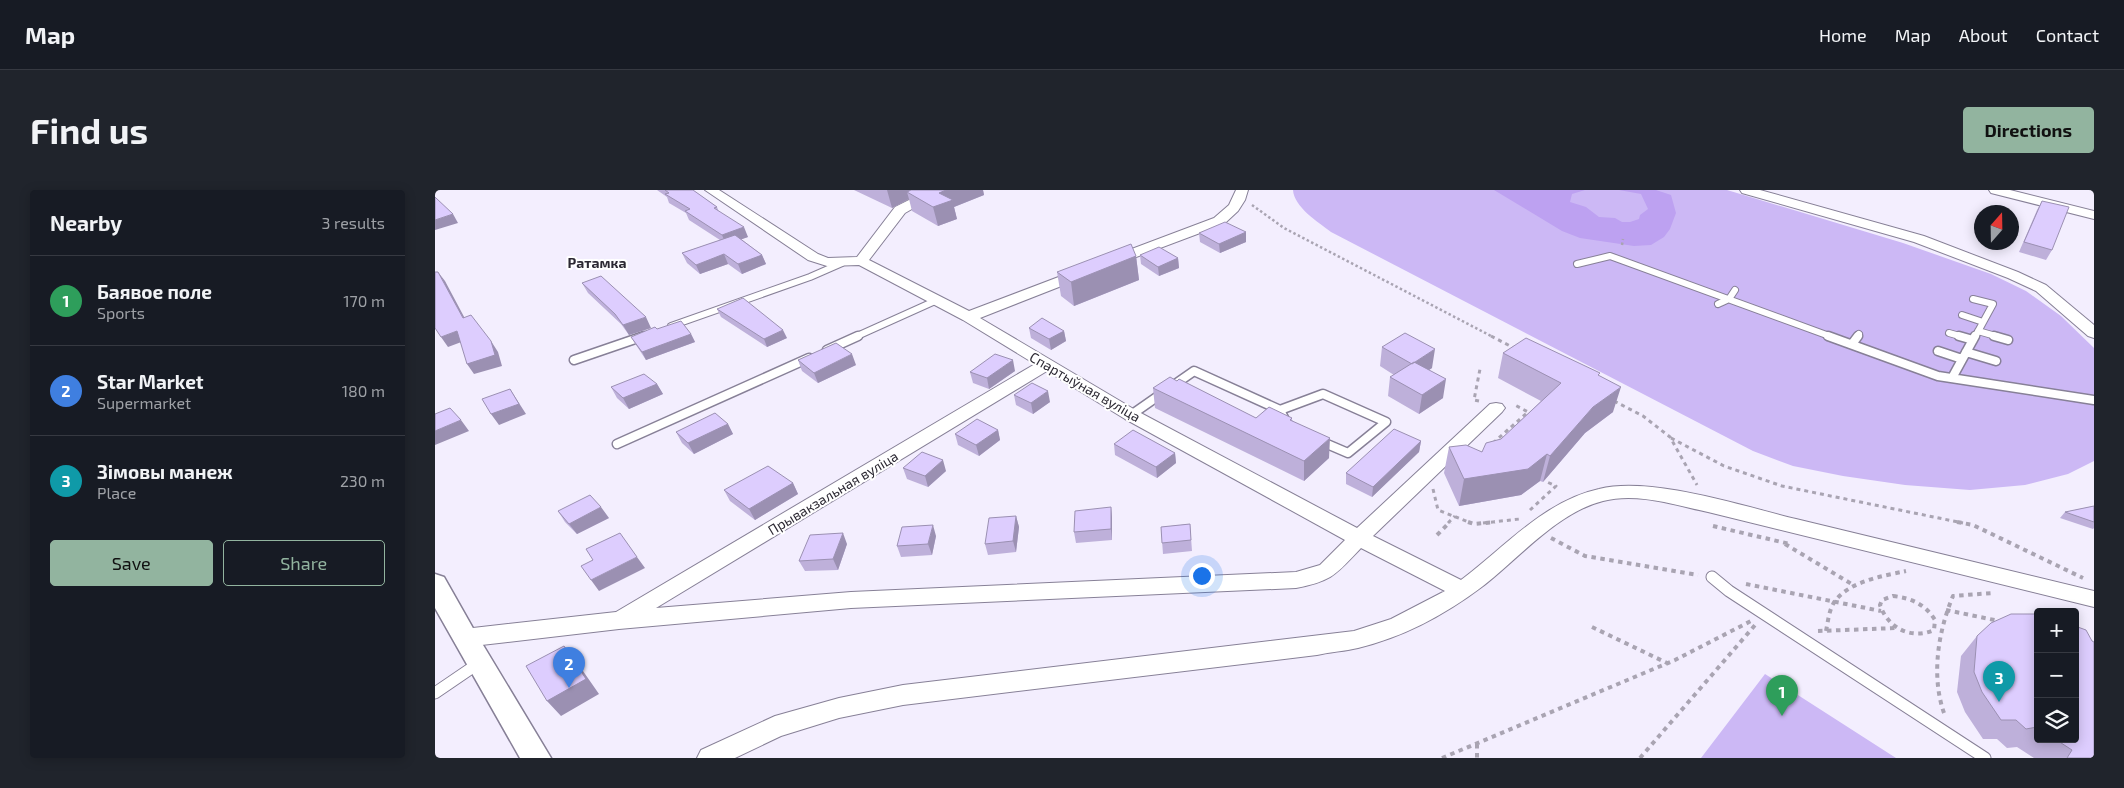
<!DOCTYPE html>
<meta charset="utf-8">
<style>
body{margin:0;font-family:"Exo 2",sans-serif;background:#20242c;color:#f1f3f6}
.controls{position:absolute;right:15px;bottom:15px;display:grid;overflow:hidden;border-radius:5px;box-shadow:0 2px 12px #0003}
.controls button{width:45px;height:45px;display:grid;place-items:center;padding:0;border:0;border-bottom:1px solid #363941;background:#171b24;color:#f1f3f6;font:25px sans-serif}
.compass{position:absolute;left:1539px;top:15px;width:45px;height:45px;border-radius:50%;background:#171b24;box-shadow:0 2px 12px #0003;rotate:20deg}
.you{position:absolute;left:766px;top:385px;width:18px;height:18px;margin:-12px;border:4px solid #fff;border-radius:50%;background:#1a73e8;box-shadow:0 0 0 8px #1a73e833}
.badge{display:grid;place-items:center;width:32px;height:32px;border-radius:50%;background:#92b49f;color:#fff;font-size:16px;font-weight:700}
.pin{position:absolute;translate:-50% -41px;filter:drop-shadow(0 1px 2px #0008)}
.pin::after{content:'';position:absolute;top:26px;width:18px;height:15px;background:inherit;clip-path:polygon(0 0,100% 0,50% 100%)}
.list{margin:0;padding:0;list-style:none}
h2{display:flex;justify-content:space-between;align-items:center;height:65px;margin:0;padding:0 20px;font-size:21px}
h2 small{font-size:16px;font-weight:400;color:#9ea1a6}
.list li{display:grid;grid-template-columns:32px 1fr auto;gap:15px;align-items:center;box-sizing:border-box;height:90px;padding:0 20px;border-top:1px solid #363941}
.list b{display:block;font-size:19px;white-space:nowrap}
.list p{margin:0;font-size:16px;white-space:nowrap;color:#9ea1a6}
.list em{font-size:16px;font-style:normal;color:#9ea1a6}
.actions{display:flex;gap:10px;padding:15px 20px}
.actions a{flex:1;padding:11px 0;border:1px solid #92b49f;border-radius:5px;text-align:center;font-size:18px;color:#92b49f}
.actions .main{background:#92b49f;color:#111}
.icon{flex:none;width:28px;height:28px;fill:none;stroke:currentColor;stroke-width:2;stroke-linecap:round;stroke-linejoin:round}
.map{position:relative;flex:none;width:1659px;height:568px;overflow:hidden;border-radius:5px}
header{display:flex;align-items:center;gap:30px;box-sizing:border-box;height:70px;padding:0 25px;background:#171b24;border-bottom:1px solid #363941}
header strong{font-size:24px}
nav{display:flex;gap:28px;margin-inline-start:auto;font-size:18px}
.intro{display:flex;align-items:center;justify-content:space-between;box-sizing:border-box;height:120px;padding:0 30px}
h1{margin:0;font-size:35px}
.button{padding:12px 22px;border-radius:5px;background:#92b49f;color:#111;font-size:18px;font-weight:700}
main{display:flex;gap:30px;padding:0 30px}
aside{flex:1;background:#171b24;border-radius:5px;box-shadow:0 2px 12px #0003}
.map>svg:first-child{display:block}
.green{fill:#ccb8f5}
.water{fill:#bda1f1}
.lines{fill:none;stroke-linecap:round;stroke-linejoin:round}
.service-far2-casing{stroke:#878097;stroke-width:8}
.service-far1-casing{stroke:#878097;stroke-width:11}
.service-casing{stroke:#878097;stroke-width:13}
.minor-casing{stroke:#878097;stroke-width:2}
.tertiary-casing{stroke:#878097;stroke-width:3}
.path-far2{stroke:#a9a4b2;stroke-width:2.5;stroke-dasharray:2.5 2.5;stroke-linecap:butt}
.path-far1{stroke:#a9a4b2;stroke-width:3;stroke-dasharray:4 4;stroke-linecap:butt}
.path{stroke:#a9a4b2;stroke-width:4;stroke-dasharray:4.5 4.5;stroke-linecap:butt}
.service-far2{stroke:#fff;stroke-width:6}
.service-far1{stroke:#fff;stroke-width:8}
.service{stroke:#fff;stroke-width:11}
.minor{fill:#fff;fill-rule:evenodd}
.tertiary{fill:#fff;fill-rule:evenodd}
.wall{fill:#beb0da}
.shaded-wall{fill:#9b90b2}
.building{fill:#ddcdfe;stroke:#9b90b2}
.labels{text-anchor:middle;stroke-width:4;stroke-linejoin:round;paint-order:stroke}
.far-quarter-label{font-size:14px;font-weight:bold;fill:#2c2933;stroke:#fff}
.street-label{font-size:14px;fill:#2c2933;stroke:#fff}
</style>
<header>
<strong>Map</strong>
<nav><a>Home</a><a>Map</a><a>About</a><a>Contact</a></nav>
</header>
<div class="intro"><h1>Find us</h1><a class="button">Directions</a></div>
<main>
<aside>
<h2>Nearby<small>3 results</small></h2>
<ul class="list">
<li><span class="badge" style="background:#2e9e5b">1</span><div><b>Баявое поле</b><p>Sports</p></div><em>170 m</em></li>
<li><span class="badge" style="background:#3f7fe0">2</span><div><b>Star Market</b><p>Supermarket</p></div><em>180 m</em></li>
<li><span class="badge" style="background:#0f9aa8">3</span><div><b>Зімовы манеж</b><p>Place</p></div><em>230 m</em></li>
</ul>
<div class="actions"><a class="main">Save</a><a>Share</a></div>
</aside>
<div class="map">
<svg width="1659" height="568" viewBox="0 0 1659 568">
<rect width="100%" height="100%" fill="#f3eefe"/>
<path class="green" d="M858,0H1292L1468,53L1556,84L1591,101L1626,126L1659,158V271L1633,284L1590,295L1535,300L1470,295L1408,286L1358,276L1318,261L896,42C883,32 859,17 858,0Z
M1330,484L1461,568H1266Z"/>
<path class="water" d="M1059,0H1150L1137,4L1135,12L1151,17L1164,27L1180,28L1187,32H1195L1204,29L1205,25L1213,19L1206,4L1184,0H1221L1236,5L1241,23L1235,39L1229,47L1216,55L1199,56L1145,48L1127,41Z"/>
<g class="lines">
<defs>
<path id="service-far2" d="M1142,74L1175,66L1397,147
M1538,109L1558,114L1540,147
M1283,114L1294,109L1300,100
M1527,125L1548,132
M236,136L375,87L407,73
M1543,141L1564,147
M1514,143L1528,147
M206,147L209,146
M420,147L500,111
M1422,147L1424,144"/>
<path id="service-far1" d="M1393,146L1503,186L1659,210
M1524,146L1538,150
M1559,146L1573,150
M1417,154L1423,146
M392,160L423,146
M1503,161L1527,169
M1531,162L1561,171
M139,170L209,146
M1517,188L1540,146
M845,220L888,204L951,232L913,263L885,251
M696,225L759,181L845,220L852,234
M182,254L374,168"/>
<path id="service" d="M1277,387L1294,401L1550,568
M0,503L44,473"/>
<path id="minor" d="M270,0H284L383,64L393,68L422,67L460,17L494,0H510L470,23L434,70L534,121L642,80H652L654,83L652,86L545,128L702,221L922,338L1055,214L1061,213L1067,214L1070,218L1067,222L938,346L1026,390C1069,358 1109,311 1164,299C1216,286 1307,316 1361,329C1460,353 1560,377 1659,401V417L1273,322C1240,315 1202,302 1168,311C1123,322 1084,368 1048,396C1011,424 969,447 923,458C910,461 896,462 882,465L468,515L404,528L346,546L300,568H262L266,560L340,526L404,508L468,495L919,441L956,429L1010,401L926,358C901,384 898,391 861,398L416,418L184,439L29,457L21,454L18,448L21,442L29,439L181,422L600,174L528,130L424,75L392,76L373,70ZM612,181L690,229L910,350L885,375L861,382L416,402L221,418Z
M801,0H813L810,10L803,21L789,34L680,75L675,76L668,72L670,69L779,28L794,15Z
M1305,0H1325L1489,46L1583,82L1611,95L1659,135V148L1653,146L1601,101L1573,88L1479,52L1307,3Z
M1554,0H1575L1659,21V29L1556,3Z"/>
<path id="tertiary" d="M0,384L9,387L39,440L116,568H85L0,418Z"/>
</defs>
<use href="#service-far2" class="service-far2-casing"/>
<use href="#service-far1" class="service-far1-casing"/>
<use href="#service" class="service-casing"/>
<use href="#minor" class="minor-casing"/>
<use href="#tertiary" class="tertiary-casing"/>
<path class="path-far2" d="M817,15L849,38L1058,147
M1187,55L1188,49"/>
<path class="path-far1" d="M1056,146L1079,158
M1044,211L1039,210L1045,179
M1179,211L1208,226L1235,247L1262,295
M1236,248L1289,276L1347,296L1528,333
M1058,253L1093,222L1078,214
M998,299L1003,320L1036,333
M1095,320L1121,296L1112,292
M1013,333L1020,326
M1048,333L1085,329"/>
<path class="path" d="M1033,332L1039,334L1060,332
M1522,332L1538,335L1648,388
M1278,336L1355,354
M1002,345L1015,332
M1116,348L1150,366L1263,385
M1350,354L1420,396
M1311,394L1446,421
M1458,406C1476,408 1490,414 1500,430L1499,440C1476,450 1453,438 1445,415L1447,410Z
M1511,420L1564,431
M1157,437L1232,473
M1383,441L1462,438
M1391,441C1393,432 1394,419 1400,411C1415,391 1448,386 1471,381
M1509,523C1496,486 1503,442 1518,406L1558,403
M1042,554V568
M1007,568L1240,470L1316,431
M1205,568L1321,434"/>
<use href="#service-far2" class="service-far2"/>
<use href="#service-far1" class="service-far1"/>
<use href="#service" class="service"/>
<use href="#minor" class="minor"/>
<use href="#tertiary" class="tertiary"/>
</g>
<path class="wall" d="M222,0H258L282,17L284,22L313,47L306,49L327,65L331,74L307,84L293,74L265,84L252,73L247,63L285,50L254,30L251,23L234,13L232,7Z
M419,0H548L549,5L519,17L522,29L503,36L477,21L474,9L457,18Z
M1607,11L1617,60L1611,70L1584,62L1602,20Z
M811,42V52L785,63L765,52L764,43Z
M705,65L743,68L744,78L724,86L706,74Z
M701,66L704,90L639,116L626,106L622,82Z
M147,93L216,138L194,145L186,134L153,103Z
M282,119L352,148L332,157L286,127Z
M594,138L629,141L631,151L616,160L596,148Z
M222,139L256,144L260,152L211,170L201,155L196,147Z
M947,157L997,178L994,180L1008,208L984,224L953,206L955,187L959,185L945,176Z
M1068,163L1164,186L1178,222L1150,243L1108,292L1105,291L1086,305L1024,316L1009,283L1014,257L1047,262L1066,249L1106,211L1063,188Z
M363,170L421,175L383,193L367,181Z
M580,181L554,199L538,193L535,182Z
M222,194L228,204L194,219L182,208L176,197Z
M718,198L821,228H857V230L894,268L869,291L720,218Z
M579,205L615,212L598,224L581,215Z
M293,234L298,244L259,264L247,253L241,242Z
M563,240L565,250L544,266L523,255L520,244Z
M986,251L984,262L937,307L911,294V283Z
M679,254L740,263L741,273L722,288L680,265Z
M468,278L511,281L493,297L472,289Z
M358,293L363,304L320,330L295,311L289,300Z
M1659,316V338L1658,339L1625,328L1630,322Z
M676,317L677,328V350L641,353L639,342Z
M123,321L174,328L142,344L130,332Z
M581,326L584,337L581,362L553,365L550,354Z
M755,334L757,361L728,364L726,337Z
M501,346L497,365L466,367L462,356Z
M412,354L403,380L370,381L364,371Z
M1603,424V549H1640L1659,568H1599L1582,557L1572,558L1562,549H1548L1530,522L1522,502L1526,466L1542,446Z"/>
<path class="shaded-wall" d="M452,0H490L472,2L474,9L457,18Z
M511,0H548L549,5L519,17L522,29L503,36L498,17L504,3Z
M18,24L23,33L0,40V30Z
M309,37L313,47L291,55L287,45Z
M811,42V52L785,63L784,54Z
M289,64L293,74L265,84L261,75Z
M327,65L331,74L307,84L303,74Z
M701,66L704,90L639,116L636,92Z
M743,68L744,78L724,86L723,77Z
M3,82L10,91L35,138L28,128Z
M211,127L216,138L194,145L188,135Z
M348,140L352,148L332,157L329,149Z
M22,141L29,151L13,157L6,147Z
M629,141L631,151L616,160L614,149Z
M256,144L260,152L211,170L207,162Z
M56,151L63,162L67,176L39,184L32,174Z
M1000,159L997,178L974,193L977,174Z
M417,164L421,175L383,193L379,183Z
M578,170L580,181L554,199L552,188Z
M1011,189L1008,208L984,224L987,205Z
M222,194L228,204L194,219L188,208Z
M1186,197L1178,222L1150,243L1108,292L1115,266L1158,217Z
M75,199L91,224L64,235L56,224Z
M613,201L615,212L598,224L596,213Z
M26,230L34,241L0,255V241Z
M293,234L298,244L259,264L253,253Z
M563,240L565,250L544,266L541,255Z
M895,248L894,268L869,291V271Z
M986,251L984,262L937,307L938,297Z
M740,263L741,273L722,288L721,277Z
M1112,264L1105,291L1086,305L1024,316L1029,289Z
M508,270L511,281L493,297L490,286Z
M358,293L363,304L320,330L314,319Z
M166,317L174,328L142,344L134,334Z
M676,317L677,328V350L676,339Z
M581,326L584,337L581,362L578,351Z
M498,335L501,346L497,365L493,354Z
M408,343L412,354L403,380L398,369Z
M202,367L210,378L164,401L156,390Z
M129,456L141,471L164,504L126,526L112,511Z"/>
<path class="building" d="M230,0H258L282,17L279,18L309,37L287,45L250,21L255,19L230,4L234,3Z
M476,0H511L504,3L518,10L498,17L472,2Z
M0,7L1,8L18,24L0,30Z
M1607,11L1634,17L1617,60L1589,52Z
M790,32L811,42L784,54L764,43Z
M300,45L327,65L303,74L289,64L261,75L247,63Z
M696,54L701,66L636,92L622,82Z
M724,57L743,68L723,77L705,65Z
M0,82H3L28,128L36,125L56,151L60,165L32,174L22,141L6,147L0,138Z
M166,86L211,127L188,135L180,124L147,93Z
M308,108L348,140L329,149L282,119Z
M607,128L629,141L614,149L594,138Z
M246,131L256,144L207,162L196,147L220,137L222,139Z
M970,143L1000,159L977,174L947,157Z
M1091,148L1165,183L1163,185L1186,197L1158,217L1115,266L1112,264L1093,279L1029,289L1014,257L1031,255L1047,262L1051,253L1066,249L1126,193L1068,163Z
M401,153L417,164L379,183L363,170Z
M560,164L578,170L552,188L535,182Z
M979,172L1011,189L987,205L955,187Z
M209,184L222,194L188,208L176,197Z
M735,187L742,191L744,189L821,228L834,217L857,228L855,230L895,248L869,271L718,198Z
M597,193L613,201L596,213L579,205Z
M75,199L84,214L56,224L47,209Z
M15,218L26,230L0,241V224Z
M280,223L293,234L253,253L241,242Z
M542,229L563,240L541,255L520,244Z
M959,239L986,251L938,297L911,283Z
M698,240L740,263L721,277L679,254Z
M487,262L508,270L490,286L468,278Z
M333,276L358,293L314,319L289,300Z
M155,305L166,317L134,334L123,321Z
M1659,316V332L1630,322Z
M676,317V339L639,342L640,321Z
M581,326L578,351L550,354L554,328Z
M755,334L756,350L727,353L726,337Z
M498,335L493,354L462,356L467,337Z
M185,343L202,367L156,390L146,376L158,370L151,359Z
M408,343L398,369L364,371L375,345Z
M1576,424H1603V538L1602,537L1591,539L1581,530H1566L1547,502L1539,482L1542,446L1556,433Z
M1640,436L1651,440L1657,451L1659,452V568H1632L1637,560L1620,549H1640Z
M129,456L151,489L112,511L91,476Z"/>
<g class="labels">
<g class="far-quarter-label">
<text x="162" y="78">Ратамка</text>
</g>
<g class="street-label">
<text transform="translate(650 197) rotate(30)" y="5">Спартыўная вуліца</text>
<text transform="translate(398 303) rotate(-31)" y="5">Прывакзальная вуліца</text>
</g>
</g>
</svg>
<div class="controls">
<button>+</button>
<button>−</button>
<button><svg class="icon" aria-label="layers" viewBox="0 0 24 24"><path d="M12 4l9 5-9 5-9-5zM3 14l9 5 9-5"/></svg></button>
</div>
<svg class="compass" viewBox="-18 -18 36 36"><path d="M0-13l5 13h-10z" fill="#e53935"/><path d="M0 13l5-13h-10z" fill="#9ea1a6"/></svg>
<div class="you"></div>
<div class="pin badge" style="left:1347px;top:526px;background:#2e9e5b">1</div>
<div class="pin badge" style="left:134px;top:498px;background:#3f7fe0">2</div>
<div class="pin badge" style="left:1564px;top:512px;background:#0f9aa8">3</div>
</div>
</main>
